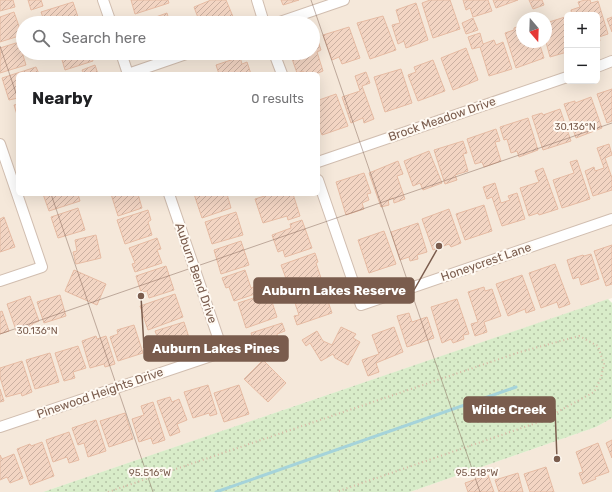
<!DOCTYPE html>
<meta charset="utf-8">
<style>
body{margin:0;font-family:Rubik,sans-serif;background:#f2f2f2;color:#202124}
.controls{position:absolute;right:12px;top:12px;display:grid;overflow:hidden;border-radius:6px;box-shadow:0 4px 16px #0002}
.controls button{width:36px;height:36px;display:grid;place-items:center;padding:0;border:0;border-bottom:1px solid #e0e0e0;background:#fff;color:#202124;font:20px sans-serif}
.compass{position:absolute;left:516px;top:12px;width:36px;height:36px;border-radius:50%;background:#fff;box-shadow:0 4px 16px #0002;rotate:161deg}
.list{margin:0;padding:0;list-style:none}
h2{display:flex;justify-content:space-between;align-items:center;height:52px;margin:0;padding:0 16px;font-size:17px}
h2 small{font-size:13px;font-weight:400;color:#757577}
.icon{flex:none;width:22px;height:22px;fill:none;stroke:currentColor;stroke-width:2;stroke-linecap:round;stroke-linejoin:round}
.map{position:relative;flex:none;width:612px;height:492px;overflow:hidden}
.search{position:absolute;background:#fff;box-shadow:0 4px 16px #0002;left:16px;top:16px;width:304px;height:44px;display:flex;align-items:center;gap:10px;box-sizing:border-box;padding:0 14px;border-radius:22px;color:#757577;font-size:15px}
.panel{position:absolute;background:#fff;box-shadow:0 4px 16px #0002;left:16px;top:72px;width:304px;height:124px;border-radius:6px}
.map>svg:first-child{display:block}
.residential{fill:#f5e8da;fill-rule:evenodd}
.green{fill:url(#green-dots)}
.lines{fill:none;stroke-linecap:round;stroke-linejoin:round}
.stream{stroke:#a5d3da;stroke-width:3}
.building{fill:url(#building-hatch);stroke:#e6bba3}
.street-casing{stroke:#d1beb0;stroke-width:12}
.path{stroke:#d9b8a5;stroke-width:2;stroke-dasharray:1 3;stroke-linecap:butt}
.street{stroke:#fff;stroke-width:10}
.ticks{fill:none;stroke:#7a5c4d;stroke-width:1;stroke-opacity:0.45}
.labels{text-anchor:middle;stroke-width:4;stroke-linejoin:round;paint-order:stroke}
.street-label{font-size:12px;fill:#7a5c4d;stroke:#fffaf3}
.ticks-label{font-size:10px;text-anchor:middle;fill:#7a5c4d;stroke:#fffaf3;stroke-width:4;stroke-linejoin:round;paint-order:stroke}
.leader{fill:none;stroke:#7a5c4d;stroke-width:1.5}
.callout-dot{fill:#7a5c4d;stroke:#fffaf3;stroke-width:1.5}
.callout{fill:#7a5c4d;stroke:#7a5c4d;stroke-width:1.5}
.callout-label{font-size:13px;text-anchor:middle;font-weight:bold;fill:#fff}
</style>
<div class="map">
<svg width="612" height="492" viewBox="0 0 612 492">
<defs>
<pattern id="green-dots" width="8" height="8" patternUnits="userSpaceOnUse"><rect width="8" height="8" fill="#d8ecc9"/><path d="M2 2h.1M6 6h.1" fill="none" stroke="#b4c2a5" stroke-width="1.8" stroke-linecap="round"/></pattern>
<pattern id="building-hatch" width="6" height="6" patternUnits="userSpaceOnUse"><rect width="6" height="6" fill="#f3d5c3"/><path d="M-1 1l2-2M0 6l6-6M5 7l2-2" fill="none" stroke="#cab0a1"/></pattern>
</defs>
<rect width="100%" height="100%" fill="#fdf6ec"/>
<path class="residential" d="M0,0H612V298L43,492H0ZM567,15H597V81H567ZM522,18H546V42H522ZM23,23H313V53H23ZM18,74H318V194H18Z
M612,418V492H410L596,427Z"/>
<path class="green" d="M608,299L612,303V418L596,427L410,492H43Z"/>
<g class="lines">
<path class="stream" d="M216,492L516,387"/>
</g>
<path class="building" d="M0,0H13L15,7L0,11Z
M28,0H41L43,6L31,10Z
M131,0H168L169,3L135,14Z
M211,0H226L234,19L224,23H200L194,7Z
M281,0H299L283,5Z
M430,0H450L460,29L433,38L422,3Z
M463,0H488L492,11L473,17L470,8L466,10Z
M493,0H518L496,8Z
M529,0H542L544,5L533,9Z
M585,0H590L591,3L598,1L608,34L599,37L600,41L597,42V15H572L571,10L580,7L578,2Z
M73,2L80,23H45L41,12Z
M416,3L428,40L406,48L404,41L398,44L392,25L400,23L396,10Z
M14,12L22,35L0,42V17Z
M167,13L170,23H139Z
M383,16L396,50L370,59L357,23Z
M565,17L567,23V52L550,57L546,42V23Z
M612,17V32L607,19Z
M473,18L478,30L466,34L462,23Z
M522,25V42H539L544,58L516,68L505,33L514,30V28Z
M349,27L360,58L342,64L339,57L332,60L323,35Z
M480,33L483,44L494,40L496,45L503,42L512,69L489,76L480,47L472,49L468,37Z
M317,38L321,50L317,52L323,71L316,74H304L303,71L297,73L290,53H313V39Z
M19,42L26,65L0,73V60H1L0,48Z
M466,48L478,80L453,90L441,58Z
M60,53H90L93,61L65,70Z
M240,57L242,64L247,62L251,74H219L216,65Z
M433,60L445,91L418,101L408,75L416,72L414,67Z
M95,65L98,74H84L82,70Z
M36,67L39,74H18V98L9,100L2,78Z
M401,69L412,103L385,112L374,77Z
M366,72L370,83L362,86L374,119L364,123L363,118L351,123L342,97L360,91L355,76Z
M612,89V121L607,123L597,94Z
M336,94L348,126L322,135L318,124V97L319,100Z
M591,97L602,128L576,138L564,104L575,101V103Z
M18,104V118L14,105Z
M560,109L571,141L543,150L532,116L542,113L543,115Z
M528,118L538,150L519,157L517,151L511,153L507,139L504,140L500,127Z
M496,129L500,141L495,142L501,161L484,167L482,162L475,164L467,139Z
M463,141L467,153L463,154L468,171L455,175L457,180L445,184L434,150Z
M609,144L612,155L605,158L612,178V190L593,196L585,171L594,167L595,171L604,168L597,148Z
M429,151L442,183L423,190L420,183L413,186L404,161Z
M577,160L590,199L562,208L553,180L574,173L570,162Z
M398,161L403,174L397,176L405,199L394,203L393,198L388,200L389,205L381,207L369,173Z
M543,168L558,209L539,215L538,213L529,216L520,188L539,182L535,171Z
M364,173L371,193L367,194L369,200L362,203L364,209L346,215L336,182Z
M495,183L501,203L510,200L508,196L517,193L525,219L502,226L492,197L487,199L483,187Z
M43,194H78L80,201L49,211Z
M111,194H138L142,208L118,216Z
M194,194H227L231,208L202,218Z
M271,194H293L300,216L288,220L287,216L263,223L255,199Z
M484,205L492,231L465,240L456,214Z
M78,208L85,230L58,238L51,217Z
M449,209L461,243L451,247L449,244L433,250L422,219Z
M148,210L151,220L148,222L152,235L125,244L117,220Z
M236,212L243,235L212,244L205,222Z
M4,217L15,247L0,252V219Z
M302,220L312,248L285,257L283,250L278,252L272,235L291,228L290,224Z
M418,223L427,252L417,255L418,259L410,261L409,257L400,260L391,232Z
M384,231L396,264L369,273L358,240Z
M96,235L101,258L76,264L73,252L77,251L75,240Z
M157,238L161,249L157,250L162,263L135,272L132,264L135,263L129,248Z
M241,241L249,265L221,274L214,250Z
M612,245V284L606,286L594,251Z
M315,253L318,262L316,263L321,278L290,289L281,265Z
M591,254L599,279L581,285L579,277L573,279L567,260L583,255L584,256Z
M555,264L570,304L559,308L557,302L541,308L529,273Z
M166,266L174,290L149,298L147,291L141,292L136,276Z
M74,270L106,284L97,305L65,291Z
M245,270L251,288L256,286L258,293L234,301L229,287L226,288L222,278Z
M522,275L535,310L526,313L525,309L508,316L496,284Z
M323,287L332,313L297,325L294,316L299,315L293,297Z
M484,287L485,291L492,289L501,316L484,322L487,332L475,336L471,324L478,322L468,292Z
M269,293L277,317L246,328L238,303Z
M175,294L183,317L148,330L140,306Z
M60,295L66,316L44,323L37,302Z
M30,296L39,321L32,324L34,330L18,336L7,304Z
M457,299L469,334L463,335L464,339L453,343L451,339L442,343L431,307Z
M2,311L9,331L0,334V312Z
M409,313L412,322L427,317L434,338L407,347L397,316Z
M184,322L193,350L161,361L156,346L160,344L155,331Z
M282,323L285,331L277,334L282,349L258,357L251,333Z
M134,325L143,353L118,361L110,337L118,334L117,330Z
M341,327L356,334L353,338L360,342L348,365L335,358L333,354L321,361L310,343L306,346L302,340L317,331L323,341L332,345Z
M394,327L403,352L376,363L379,372L368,376L362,360L379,354L372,335Z
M96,336L97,339L106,336L115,364L105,367L104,364L90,368L82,341Z
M78,346L86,368L73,372L75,378L64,381L55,353Z
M50,353L59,382L35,389L26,360Z
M263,360L286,383L268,402L244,379Z
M22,361L32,392L22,396L21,393L6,397L0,377V368Z
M208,385L217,414L210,416L209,413L193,418L184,392Z
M239,385L249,414L224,422L214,393Z
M0,389L4,401L0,402Z
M170,397L172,402L179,399L187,420L177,424L180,432L170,436L157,401Z
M153,402L165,440L153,444L151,438L139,442L132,419L144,415L141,406Z
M125,413L133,439L109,447L100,421Z
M96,420L106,451L88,457L84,443L78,445L72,428Z
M69,432L79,460L69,463L67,457L53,462L46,440Z
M612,440V458L606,443Z
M42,442L54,476L30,485L17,449L30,444L31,446Z
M598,443L609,472L595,477L596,479L583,484L579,473L583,472L576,452Z
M14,454L23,478L10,483L7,477L0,480V455L2,459Z
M546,467L554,492H530L524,474Z
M518,473L523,492H499L495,480Z
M488,475L494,492H468L465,483Z"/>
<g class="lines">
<defs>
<path id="street" d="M103,0L111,23
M257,0L264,23
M277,23L344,0
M121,53L128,74
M274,53L282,74
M597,67L612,61
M128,74L189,53
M0,144L42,267L0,281
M318,162L567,77
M318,180L361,305L612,219
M0,427L223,352L169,194"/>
</defs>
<use href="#street" class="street-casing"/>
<path class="path" d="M108,492L520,352L579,336L598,346L604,364L601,378L594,392L539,422L336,492"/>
<use href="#street" class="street"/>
</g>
<path class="ticks" d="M311,0L480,492M0,46L18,99M51,194L153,492M0,334L612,123"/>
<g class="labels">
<g class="street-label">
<text transform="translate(442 119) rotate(-19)" y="4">Brock Meadow Drive</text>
<text transform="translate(486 262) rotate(-19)" y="4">Honeycrest Lane</text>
<text transform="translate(196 273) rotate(71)" y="4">Auburn Bend Drive</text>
<text transform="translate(100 393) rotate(-19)" y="4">Pinewood Heights Drive</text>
</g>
</g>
<g class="ticks-label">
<text x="575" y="130">30.136°N</text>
<text x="37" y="334">30.136°N</text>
<text x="150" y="476">95.516°W</text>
<text x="477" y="476">95.518°W</text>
</g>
<path class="leader" d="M439 246L414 290M141 296L144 348M557 459L555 409"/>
<g class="callout-dot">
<circle cx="439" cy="246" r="4"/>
<circle cx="141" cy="296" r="4"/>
<circle cx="557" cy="459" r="4"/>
</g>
<g class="callout">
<rect x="254" y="278" width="160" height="25" rx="4"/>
<rect x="144" y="336" width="144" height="25" rx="4"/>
<rect x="464" y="397" width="91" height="25" rx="4"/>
</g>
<g class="callout-label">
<text x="334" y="295">Auburn Lakes Reserve</text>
<text x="216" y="353">Auburn Lakes Pines</text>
<text x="509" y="414">Wilde Creek</text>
</g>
</svg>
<div class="controls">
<button>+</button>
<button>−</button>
</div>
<svg class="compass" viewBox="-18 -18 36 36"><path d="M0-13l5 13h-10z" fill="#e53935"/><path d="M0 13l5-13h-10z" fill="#757577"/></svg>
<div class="search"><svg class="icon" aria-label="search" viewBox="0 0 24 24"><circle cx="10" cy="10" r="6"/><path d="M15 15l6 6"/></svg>Search here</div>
<section class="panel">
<h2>Nearby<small>0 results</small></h2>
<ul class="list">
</ul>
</section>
</div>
